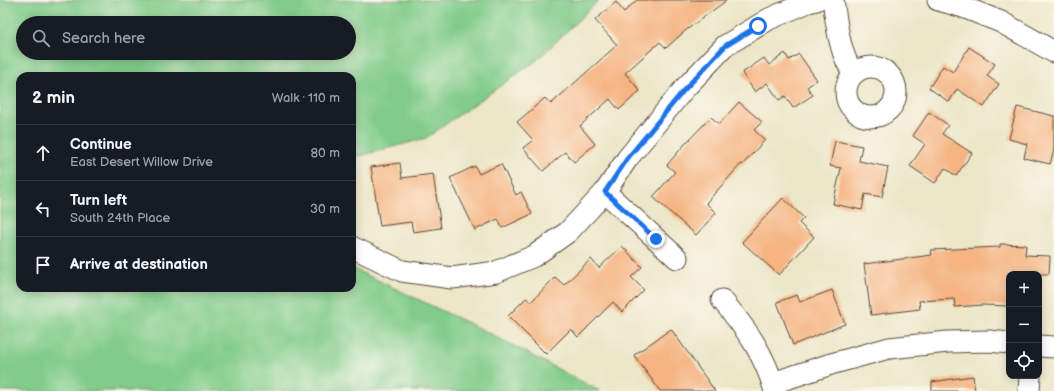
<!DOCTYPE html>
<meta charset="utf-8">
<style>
body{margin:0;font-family:"Balsamiq Sans",sans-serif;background:#242831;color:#f1f3f6}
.controls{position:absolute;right:12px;bottom:12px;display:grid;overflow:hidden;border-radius:8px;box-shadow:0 2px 10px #0003}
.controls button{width:36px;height:36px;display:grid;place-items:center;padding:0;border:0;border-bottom:1px solid #363941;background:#171b24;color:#f1f3f6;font:20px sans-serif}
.stop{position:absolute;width:12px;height:12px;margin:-9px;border:3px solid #1a73e8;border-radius:50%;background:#fff}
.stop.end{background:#1a73e8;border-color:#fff;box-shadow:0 1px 4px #0008}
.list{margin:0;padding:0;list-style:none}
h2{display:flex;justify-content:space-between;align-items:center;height:52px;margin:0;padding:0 16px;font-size:17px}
h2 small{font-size:13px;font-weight:400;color:#9ea1a6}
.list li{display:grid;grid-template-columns:26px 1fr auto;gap:12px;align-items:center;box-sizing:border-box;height:56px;padding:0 16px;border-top:1px solid #363941}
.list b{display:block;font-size:15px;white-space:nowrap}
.list p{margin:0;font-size:13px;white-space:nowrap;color:#9ea1a6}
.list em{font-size:13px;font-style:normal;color:#9ea1a6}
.icon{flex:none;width:22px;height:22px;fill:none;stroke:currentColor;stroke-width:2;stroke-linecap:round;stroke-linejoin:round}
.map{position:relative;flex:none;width:1054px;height:391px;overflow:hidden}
.search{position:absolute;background:#171b24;box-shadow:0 2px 10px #0003;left:16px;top:16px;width:340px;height:44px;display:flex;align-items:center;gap:10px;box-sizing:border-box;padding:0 14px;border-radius:22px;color:#9ea1a6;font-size:15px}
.panel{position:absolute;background:#171b24;box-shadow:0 2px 10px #0003;left:16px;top:72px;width:340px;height:220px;border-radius:12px}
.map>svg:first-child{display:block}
.green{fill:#81cc8a;stroke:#5e7b54;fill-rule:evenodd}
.building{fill:#f5b481}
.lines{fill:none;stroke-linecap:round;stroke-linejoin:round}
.street-casing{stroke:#564637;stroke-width:23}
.street{stroke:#fff;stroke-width:21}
.route{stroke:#1a73e8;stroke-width:5}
</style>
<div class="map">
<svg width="1054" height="391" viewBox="0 0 1054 391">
<rect width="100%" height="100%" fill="#fbf7ec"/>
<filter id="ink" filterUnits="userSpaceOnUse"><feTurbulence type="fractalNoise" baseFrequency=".025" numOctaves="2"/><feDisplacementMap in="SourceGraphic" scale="8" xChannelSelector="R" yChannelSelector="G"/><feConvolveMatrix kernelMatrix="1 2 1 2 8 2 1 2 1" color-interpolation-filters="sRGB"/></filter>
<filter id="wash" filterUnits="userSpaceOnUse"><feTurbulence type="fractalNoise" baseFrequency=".012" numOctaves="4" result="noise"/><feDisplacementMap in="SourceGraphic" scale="16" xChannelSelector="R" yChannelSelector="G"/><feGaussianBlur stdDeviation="0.9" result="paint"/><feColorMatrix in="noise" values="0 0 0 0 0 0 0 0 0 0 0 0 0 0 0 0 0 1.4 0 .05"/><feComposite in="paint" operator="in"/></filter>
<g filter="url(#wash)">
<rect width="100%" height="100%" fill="#ece6c7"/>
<path class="green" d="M0,0H599L537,60L426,138L352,158V76H20V288H352V268L489,333L600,391H0ZM23,23H349V53H23Z"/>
<g id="blocks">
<path class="building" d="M637,0H727L685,31L666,48L660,42L625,73L640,91L619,110L610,99L580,126L595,144L574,162L565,152L543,171L523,148L533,140L517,122L545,98L551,104L617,45L595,20L616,2L624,12Z
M969,47L995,64L987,76L999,84L984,107L957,89L949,102L929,88L943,66L953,72Z
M785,53L789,60L799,54L817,80L807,87L813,95L793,108L785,96L779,100L767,83L755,92L742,73L764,58L769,65Z
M739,102L762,122L754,130L765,140L742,165L741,164L706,203L716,213L696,235L653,197L675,172L667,165L685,144L711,117L719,124Z
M1017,107L1054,116V150L1050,164L1024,158L1027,144L1009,139Z
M929,112L948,125L942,134L972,153L956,176L945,168L935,183L910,166L925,144L913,136Z
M835,141L862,146L859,161L888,167L882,197L865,194L862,210L833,204L841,168L830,166Z
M400,163L402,178L433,174L441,228L413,232L411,222L380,226L371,167Z
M501,164L516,195L521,192L532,214L502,228L498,219L475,230L450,178L475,166L479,174Z
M783,198L804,218L799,223L814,237L779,275L742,242Z
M1000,244L1026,245L1025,255L1050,256L1049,274H1009V306L983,305L955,307L954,299L919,301L920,309L871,315L864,264L932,255L931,250L1000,247Z
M622,246L642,267L631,277L644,290L622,312L613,302L578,337L571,329L546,354L508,316L526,298L531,302L555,277L564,285L591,259L599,268Z
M832,290L845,324L793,345L777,302L797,295L800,302Z
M671,329L715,391H660L634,355Z
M973,376L975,391H932V382Z"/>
</g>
</g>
<g filter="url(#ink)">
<use href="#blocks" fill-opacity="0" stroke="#564637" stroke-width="1"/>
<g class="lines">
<defs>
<path id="street" d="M833,0C836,20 840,58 854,73
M938,0L963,7L1001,22L1054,52
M846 92a25 25 0 1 1 50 0a25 25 0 1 1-50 0Z
M605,192L677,258
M352,247L402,271L452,278L496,272L534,256L568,232L605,192L627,159L684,89L725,46L769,19L808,2L816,0
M722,300C747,330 764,353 775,391
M1039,346L1054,347
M773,383L831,364L889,348L948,342L989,341L1009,343
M1029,391L1030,376"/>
</defs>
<use href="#street" class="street-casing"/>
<use href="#street" class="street"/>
</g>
</g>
<g class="lines" filter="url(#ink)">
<path class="route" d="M656,239L605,192L627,159L684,90L725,46L758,26"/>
</g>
</svg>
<div class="controls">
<button>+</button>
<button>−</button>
<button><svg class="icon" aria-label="locate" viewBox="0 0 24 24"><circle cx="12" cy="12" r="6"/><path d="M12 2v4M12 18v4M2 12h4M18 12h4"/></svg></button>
</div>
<div class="stop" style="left:758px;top:26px"></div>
<div class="stop end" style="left:656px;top:239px"></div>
<div class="search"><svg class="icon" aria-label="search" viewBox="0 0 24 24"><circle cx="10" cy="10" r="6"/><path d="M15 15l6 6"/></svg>Search here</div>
<section class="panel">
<h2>2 min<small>Walk · 110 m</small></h2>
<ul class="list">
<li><svg class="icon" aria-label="ahead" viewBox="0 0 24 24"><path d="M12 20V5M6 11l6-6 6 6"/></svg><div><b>Continue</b><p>East Desert Willow Drive</p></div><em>80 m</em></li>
<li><svg class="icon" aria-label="left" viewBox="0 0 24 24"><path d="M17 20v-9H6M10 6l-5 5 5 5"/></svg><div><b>Turn left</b><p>South 24th Place</p></div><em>30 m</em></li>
<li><svg class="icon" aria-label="arrive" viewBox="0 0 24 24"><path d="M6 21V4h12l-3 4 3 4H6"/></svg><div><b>Arrive at destination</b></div></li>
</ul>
</section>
</div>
